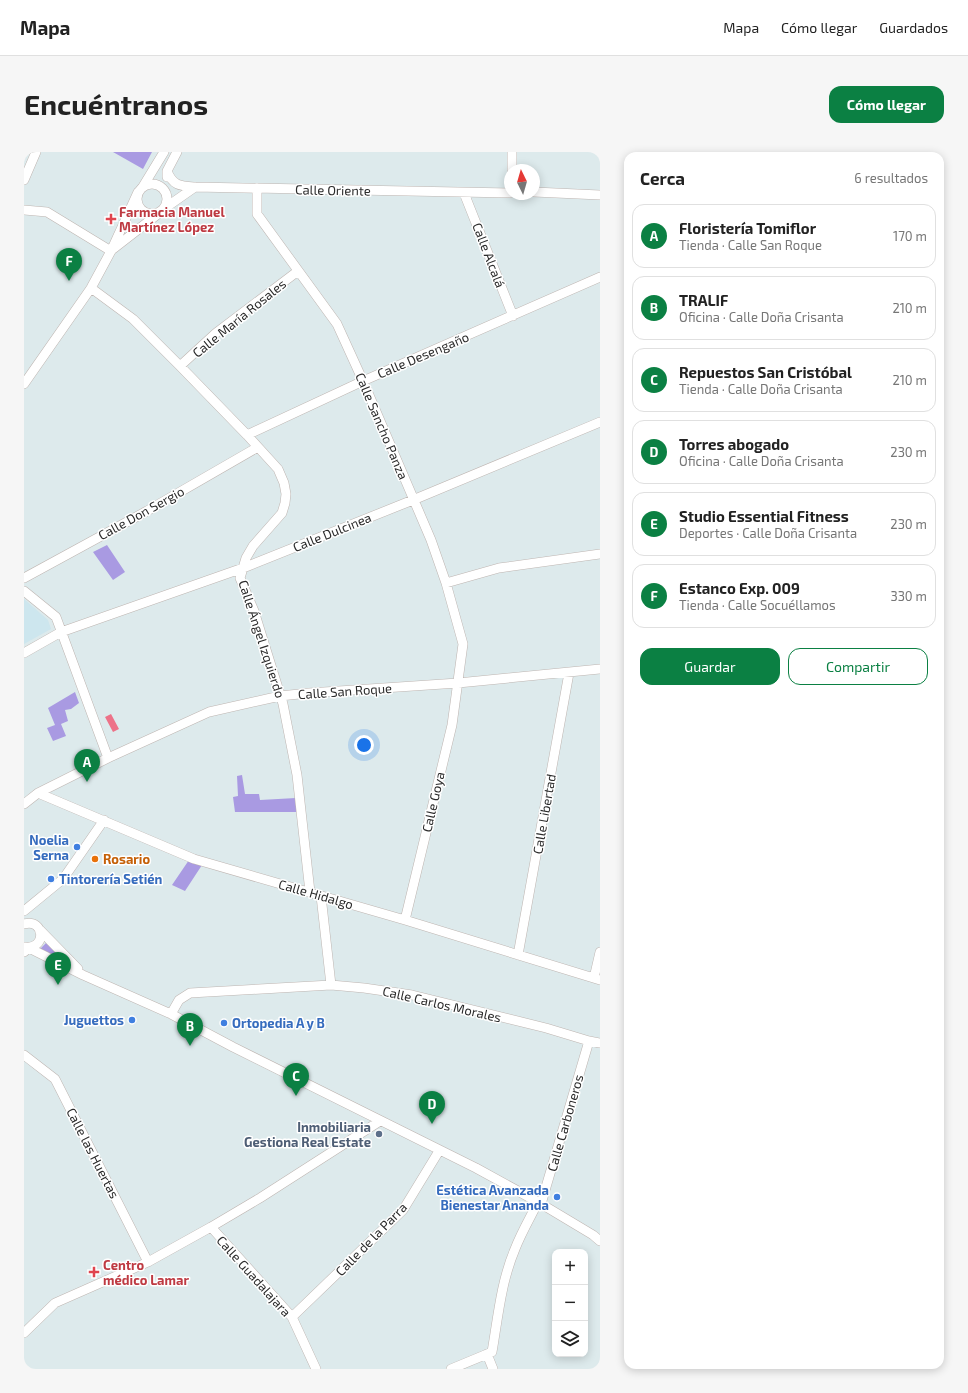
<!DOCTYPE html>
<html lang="es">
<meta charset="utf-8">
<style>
body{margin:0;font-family:"Exo 2",sans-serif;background:#f6f6f6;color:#222}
.controls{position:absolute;right:12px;bottom:12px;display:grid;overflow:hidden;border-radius:8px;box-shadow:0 2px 10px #0003}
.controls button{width:36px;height:36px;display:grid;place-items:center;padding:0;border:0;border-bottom:1px solid #e0e0e0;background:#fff;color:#222;font:20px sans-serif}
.compass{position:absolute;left:480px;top:12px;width:36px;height:36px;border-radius:50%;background:#fff;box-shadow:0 2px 10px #0003;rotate:355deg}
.you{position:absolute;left:340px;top:593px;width:14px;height:14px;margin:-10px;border:3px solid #fff;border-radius:50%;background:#1a73e8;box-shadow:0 0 0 6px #1a73e833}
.badge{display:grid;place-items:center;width:26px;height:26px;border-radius:50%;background:#0b8043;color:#fff;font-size:13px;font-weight:700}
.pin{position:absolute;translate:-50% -33px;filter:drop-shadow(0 1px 2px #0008)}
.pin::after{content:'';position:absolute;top:21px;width:14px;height:12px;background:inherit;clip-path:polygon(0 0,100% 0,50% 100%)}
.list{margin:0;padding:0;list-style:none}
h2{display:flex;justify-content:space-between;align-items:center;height:52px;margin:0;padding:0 16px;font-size:17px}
h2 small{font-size:13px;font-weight:400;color:#767676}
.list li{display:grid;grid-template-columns:26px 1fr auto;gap:12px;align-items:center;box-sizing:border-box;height:64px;margin:0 8px 8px;padding:0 8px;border:1px solid #e0e0e0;border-radius:12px}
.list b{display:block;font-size:15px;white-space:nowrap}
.list p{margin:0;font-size:13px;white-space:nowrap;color:#767676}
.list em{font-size:13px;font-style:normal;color:#767676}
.actions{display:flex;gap:8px;padding:12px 16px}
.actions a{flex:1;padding:9px 0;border:1px solid #0b8043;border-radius:12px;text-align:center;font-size:14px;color:#0b8043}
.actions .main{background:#0b8043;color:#fff}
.icon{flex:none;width:22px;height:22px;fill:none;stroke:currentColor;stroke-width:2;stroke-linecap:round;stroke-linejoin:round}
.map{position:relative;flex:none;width:576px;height:1217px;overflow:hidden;border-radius:12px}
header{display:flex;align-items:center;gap:24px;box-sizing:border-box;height:56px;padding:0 20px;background:#fff;border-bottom:1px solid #e0e0e0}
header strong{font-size:19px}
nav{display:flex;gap:22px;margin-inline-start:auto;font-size:14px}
.intro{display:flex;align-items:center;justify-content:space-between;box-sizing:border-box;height:96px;padding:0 24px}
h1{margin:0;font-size:28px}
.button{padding:10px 18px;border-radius:12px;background:#0b8043;color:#fff;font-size:14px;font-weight:700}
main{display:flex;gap:24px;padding:0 24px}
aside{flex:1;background:#fff;border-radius:12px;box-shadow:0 2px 10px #0003}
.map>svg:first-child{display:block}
.education{fill:#cde6ee}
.green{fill:#a99ae2}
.water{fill:#ed7288}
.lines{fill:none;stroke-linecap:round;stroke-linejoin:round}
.minor-casing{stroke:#beb5b1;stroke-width:10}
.minor{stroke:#fff;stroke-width:9}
.health-dot{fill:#e0444e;stroke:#fff;stroke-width:1.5}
.shop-dot{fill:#3f7fe0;stroke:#fff;stroke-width:1.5}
.food-dot{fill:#e8710a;stroke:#fff;stroke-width:1.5}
.service-dot{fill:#5c6f8a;stroke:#fff;stroke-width:1.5}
.labels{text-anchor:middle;stroke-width:3;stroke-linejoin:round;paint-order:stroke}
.street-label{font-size:13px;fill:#2b2b2b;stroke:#fff}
.health-label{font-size:13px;font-weight:bold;fill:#be3a42;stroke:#fff;text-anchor:start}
.shop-label{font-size:13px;font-weight:bold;fill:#366cbe;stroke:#fff;text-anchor:end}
.food-label{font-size:13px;font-weight:bold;fill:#c56008;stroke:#fff;text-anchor:start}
.service-label{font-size:13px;font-weight:bold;fill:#4e5e75;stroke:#fff;text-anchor:end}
</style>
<header>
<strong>Mapa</strong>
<nav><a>Mapa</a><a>Cómo llegar</a><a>Guardados</a></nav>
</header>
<div class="intro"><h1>Encuéntranos</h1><a class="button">Cómo llegar</a></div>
<main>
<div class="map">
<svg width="576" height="1217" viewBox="0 0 576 1217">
<rect width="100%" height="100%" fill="#ddeaec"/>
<path class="education" d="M0,447L24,468L27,477L0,492Z"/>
<path class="green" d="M89,0H128L119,17Z
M83,393L101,420L89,428L69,400Z
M51,540L55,551L47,557L41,558L44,569L37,572L42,584L29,589L23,576L31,573L24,556Z
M218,623L221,642H235L236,648L272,646L274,660H211L209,645L214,644L213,624Z
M165,708L178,713L161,739L148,733Z
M22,791L45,813L15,798Z"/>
<path class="water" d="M87,562L95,577L89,580L81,565Z"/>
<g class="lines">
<defs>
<path id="minor" d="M488,18V0
M143,19C149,34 156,34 171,35L486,41
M143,25V19L153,0
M0,28L12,0
M113 47a15 15 0 1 1 30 0a15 15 0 1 1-30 0Z
M118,36L140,0
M233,36V62L313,172L339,229L407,388L422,431L439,492L428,573L381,768
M510,40L576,43
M440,41L489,164
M141,56L171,35
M0,58L23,60L87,99
M89,97L134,62
M67,136L109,167L156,214L223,283L254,317L260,331L262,342L261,351L258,361L229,394L222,406L216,426L230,459L259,552L273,623L286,740
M156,214L192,181L274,119
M0,232L67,136L87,99L114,40
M223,283L339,229L576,125
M0,426L123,359L234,295
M422,431L475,416L576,402
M0,439L32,465L84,606
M0,501L37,480L219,416L389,348L576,270
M14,641L170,707L381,768L576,828
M0,652L14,641L84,606L185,560L256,544L285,541L434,531L576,517
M297,744L307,833
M0,759L39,727L80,668
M0,772C21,766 23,798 1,795
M16,778L54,817
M0,800L5,796L59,823L147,862L209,895L452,1016L514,1050L569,1083L576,1089
M494,803L545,521
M570,826L576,800
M147,862L155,848L166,841L307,833L340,836L388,843L522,876L565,889L576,891
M0,903L31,927L124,1110
M517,1052L565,889
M187,1075L268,1165L292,1217
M268,1165L379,1058L415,999
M0,1181L31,1151L124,1110L187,1075L236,1046L356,969
M463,1202L469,1217
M427,1217L468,1200C474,1165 477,1130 491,1097C497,1081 506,1066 514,1050"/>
</defs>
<use href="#minor" class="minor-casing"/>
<use href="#minor" class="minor"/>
</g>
<g class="health-dot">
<path d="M85 61h4v4h4v4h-4v4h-4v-4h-4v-4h4z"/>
<path d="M68 1114h4v4h4v4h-4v4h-4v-4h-4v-4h4z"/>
</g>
<g class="shop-dot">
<circle cx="53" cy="695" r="4"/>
<circle cx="27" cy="727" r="4"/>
<circle cx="108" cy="868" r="4"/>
<circle cx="200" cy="871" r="4"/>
<circle cx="533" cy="1045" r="4"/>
</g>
<circle class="food-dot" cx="71" cy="707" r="4"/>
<circle class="service-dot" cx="355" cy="982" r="4"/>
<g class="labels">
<g class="street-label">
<text transform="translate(309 38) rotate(1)" y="5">Calle Oriente</text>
<text transform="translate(465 103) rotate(69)" y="5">Calle Alcalá</text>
<text transform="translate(215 166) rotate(-39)" y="5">Calle María Rosales</text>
<text transform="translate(399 203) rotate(-23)" y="5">Calle Desengaño</text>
<text transform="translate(358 274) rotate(67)" y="5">Calle Sancho Panza</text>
<text transform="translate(117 361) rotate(-29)" y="5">Calle Don Sergio</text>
<text transform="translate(308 380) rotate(-22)" y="5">Calle Dulcinea</text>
<text transform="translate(238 487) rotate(72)" y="5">Calle Ángel Izquierdo</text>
<text transform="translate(321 539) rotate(-4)" y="5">Calle San Roque</text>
<text transform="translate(409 650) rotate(-77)" y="5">Calle Goya</text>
<text transform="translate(520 662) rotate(-80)" y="5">Calle Libertad</text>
<text transform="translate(292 742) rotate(16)" y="5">Calle Hidalgo</text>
<text transform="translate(418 852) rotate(13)" y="5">Calle Carlos Morales</text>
<text transform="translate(541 971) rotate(-74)" y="5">Calle Carboneros</text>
<text transform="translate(69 1001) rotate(63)" y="5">Calle las Huertas</text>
<text transform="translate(347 1087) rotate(-46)" y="5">Calle de la Parra</text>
<text transform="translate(230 1124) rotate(48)" y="5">Calle Guadalajara</text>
</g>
<g class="health-label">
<text x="95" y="65">Farmacia Manuel<tspan x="95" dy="15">Martínez López</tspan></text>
<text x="79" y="1118">Centro<tspan x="79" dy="15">médico Lamar</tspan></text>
</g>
<g class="shop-label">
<text x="45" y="693">Noelia<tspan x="45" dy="15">Serna</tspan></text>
<text x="35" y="732" text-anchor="start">Tintorería Setién</text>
<text x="100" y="873">Juguettos</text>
<text x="208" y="876" text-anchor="start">Ortopedia A y B</text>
<text x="525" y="1043">Estética Avanzada<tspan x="525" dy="15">Bienestar Ananda</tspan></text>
</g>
<g class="food-label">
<text x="79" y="712">Rosario</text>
</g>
<g class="service-label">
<text x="347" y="980">Inmobiliaria<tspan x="347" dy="15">Gestiona Real Estate</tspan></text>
</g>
</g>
</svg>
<div class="controls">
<button>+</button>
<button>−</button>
<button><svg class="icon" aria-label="layers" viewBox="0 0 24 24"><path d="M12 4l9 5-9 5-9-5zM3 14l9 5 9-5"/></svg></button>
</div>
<svg class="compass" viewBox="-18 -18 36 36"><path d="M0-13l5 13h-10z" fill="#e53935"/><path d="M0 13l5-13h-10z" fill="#767676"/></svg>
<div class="you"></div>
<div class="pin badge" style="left:63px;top:630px">A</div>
<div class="pin badge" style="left:166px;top:894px">B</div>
<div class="pin badge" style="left:272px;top:944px">C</div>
<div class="pin badge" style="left:408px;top:972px">D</div>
<div class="pin badge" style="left:34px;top:833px">E</div>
<div class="pin badge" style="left:45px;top:129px">F</div>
</div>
<aside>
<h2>Cerca<small>6 resultados</small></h2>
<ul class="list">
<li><span class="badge">A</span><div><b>Floristería Tomiflor</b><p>Tienda · Calle San Roque</p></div><em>170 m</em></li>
<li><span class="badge">B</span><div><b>TRALIF</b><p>Oficina · Calle Doña Crisanta</p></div><em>210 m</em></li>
<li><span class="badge">C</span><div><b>Repuestos San Cristóbal</b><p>Tienda · Calle Doña Crisanta</p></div><em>210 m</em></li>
<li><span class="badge">D</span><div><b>Torres abogado</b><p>Oficina · Calle Doña Crisanta</p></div><em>230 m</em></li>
<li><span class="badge">E</span><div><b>Studio Essential Fitness</b><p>Deportes · Calle Doña Crisanta</p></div><em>230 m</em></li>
<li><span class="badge">F</span><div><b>Estanco Exp. 009</b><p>Tienda · Calle Socuéllamos</p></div><em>330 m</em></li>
</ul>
<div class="actions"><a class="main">Guardar</a><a>Compartir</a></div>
</aside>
</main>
